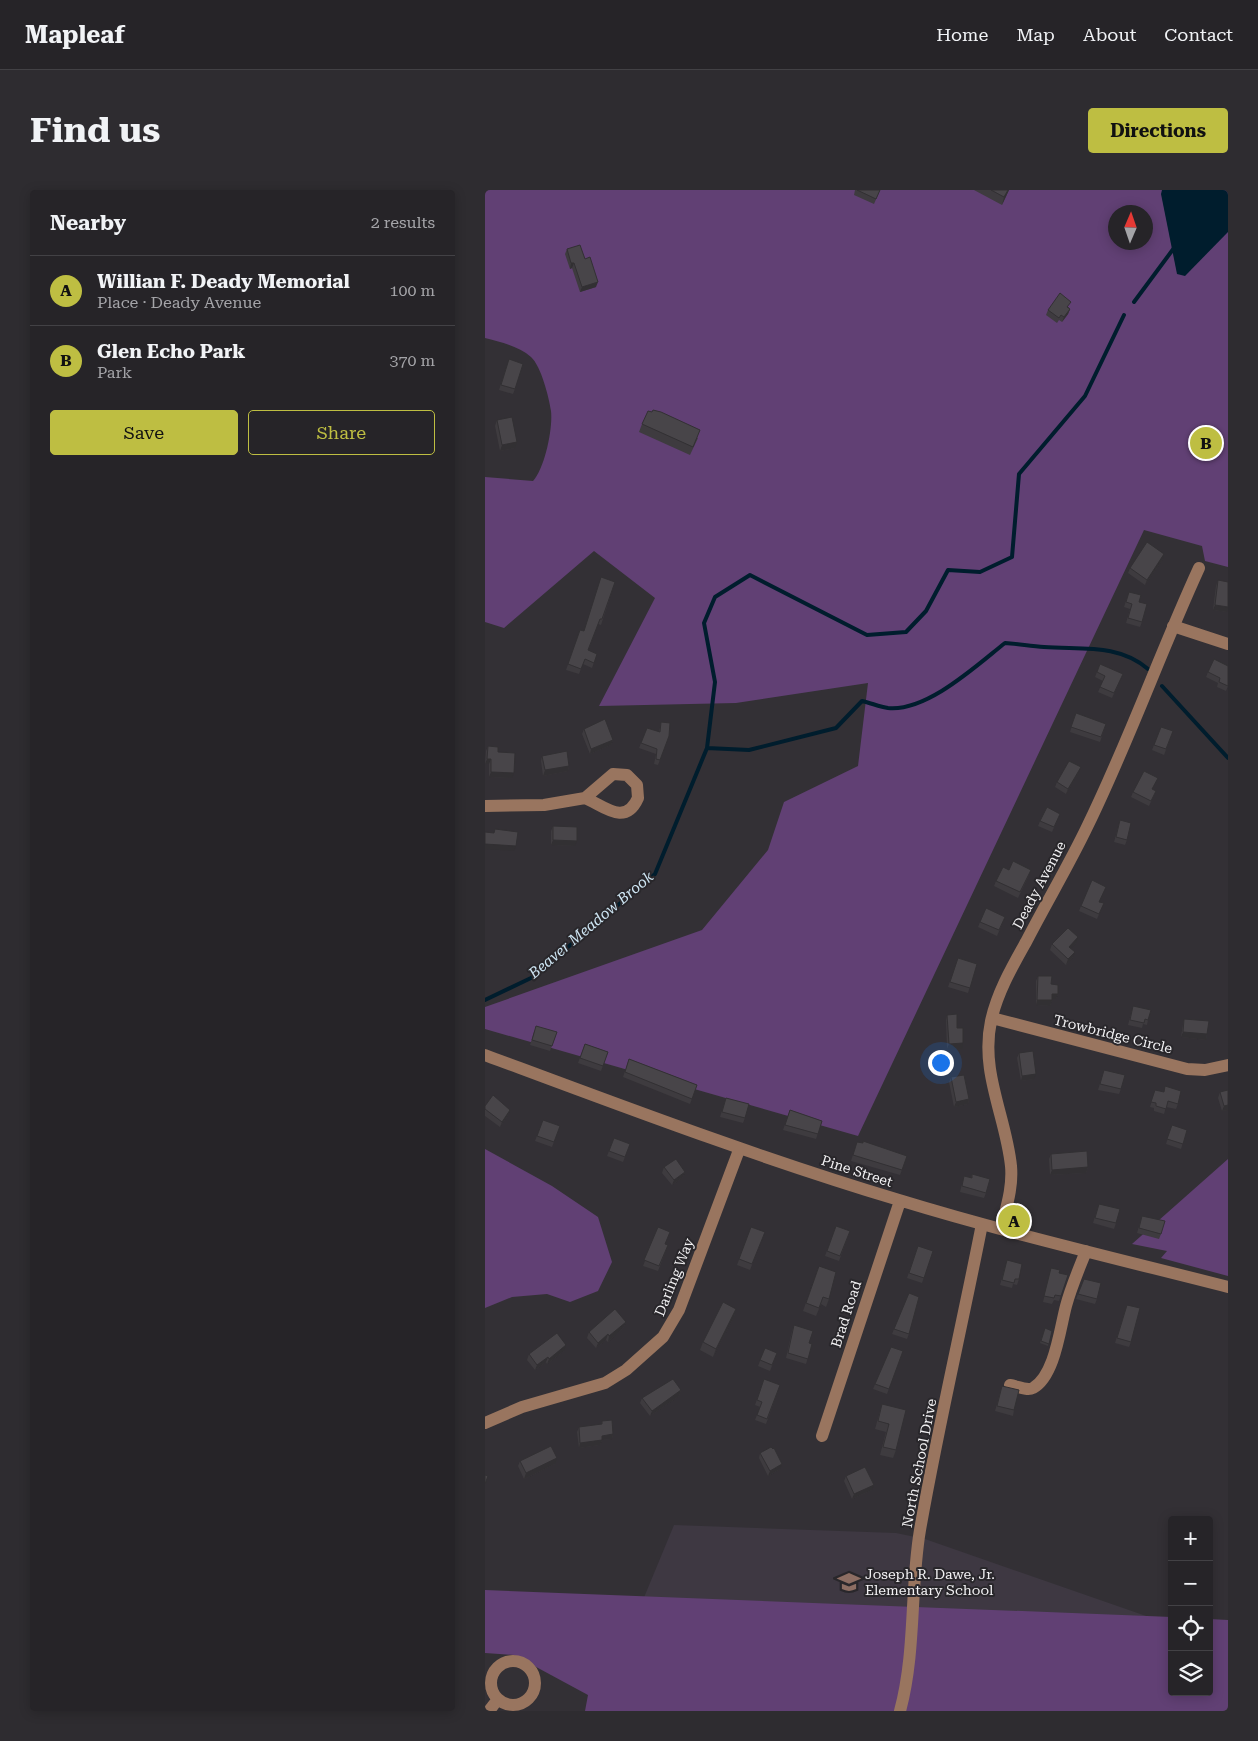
<!DOCTYPE html>
<meta charset="utf-8">
<style>
body{margin:0;font-family:"Roboto Serif",serif;background:#2e2c30;color:#f1f3f6}
.controls{position:absolute;right:15px;bottom:15px;display:grid;overflow:hidden;border-radius:5px;box-shadow:0 2px 12px #0003}
.controls button{width:45px;height:45px;display:grid;place-items:center;padding:0;border:0;border-bottom:1px solid #424145;background:#262428;color:#f1f3f6;font:25px sans-serif}
.compass{position:absolute;left:623px;top:15px;width:45px;height:45px;border-radius:50%;background:#262428;box-shadow:0 2px 12px #0003;rotate:2deg}
.you{position:absolute;left:455px;top:872px;width:18px;height:18px;margin:-12px;border:4px solid #fff;border-radius:50%;background:#1a73e8;box-shadow:0 0 0 8px #1a73e833}
.badge{display:grid;place-items:center;width:32px;height:32px;border-radius:50%;background:#bebe42;color:#111;font-size:16px;font-weight:700}
.pin{position:absolute;translate:-50% -50%;border:2px solid #fff;box-shadow:0 1px 5px #0006}
.list{margin:0;padding:0;list-style:none}
h2{display:flex;justify-content:space-between;align-items:center;height:65px;margin:0;padding:0 20px;font-size:21px}
h2 small{font-size:16px;font-weight:400;color:#a4a4a8}
.list li{display:grid;grid-template-columns:32px 1fr auto;gap:15px;align-items:center;box-sizing:border-box;height:70px;padding:0 20px;border-top:1px solid #424145}
.list b{display:block;font-size:19px;white-space:nowrap}
.list p{margin:0;font-size:16px;white-space:nowrap;color:#a4a4a8}
.list em{font-size:16px;font-style:normal;color:#a4a4a8}
.actions{display:flex;gap:10px;padding:15px 20px}
.actions a{flex:1;padding:11px 0;border:1px solid #bebe42;border-radius:5px;text-align:center;font-size:18px;color:#bebe42}
.actions .main{background:#bebe42;color:#111}
.icon{flex:none;width:28px;height:28px;fill:none;stroke:currentColor;stroke-width:2;stroke-linecap:round;stroke-linejoin:round}
.map{position:relative;flex:none;width:743px;height:1521px;overflow:hidden;border-radius:5px}
header{display:flex;align-items:center;gap:30px;box-sizing:border-box;height:70px;padding:0 25px;background:#262428;border-bottom:1px solid #424145}
header strong{font-size:24px}
nav{display:flex;gap:28px;margin-inline-start:auto;font-size:18px}
.intro{display:flex;align-items:center;justify-content:space-between;box-sizing:border-box;height:120px;padding:0 30px}
h1{margin:0;font-size:35px}
.button{padding:12px 22px;border-radius:5px;background:#bebe42;color:#111;font-size:18px;font-weight:700}
main{display:flex;gap:30px;padding:0 30px}
aside{flex:1;background:#262428;border-radius:5px;box-shadow:0 2px 12px #0003}
.map>svg:first-child{display:block}
.built{fill:#3e3842}
.green{fill:#614074;fill-rule:evenodd}
.water{fill:#001d2d}
.lines{fill:none;stroke-linecap:round;stroke-linejoin:round}
.stream{stroke:#001d2d;stroke-width:4}
.minor{stroke:#99755f;stroke-width:12}
.wall{fill:#3e3b3f}
.shaded-wall{fill:#323033}
.building{fill:#484549;stroke:#323033}
.labels{text-anchor:middle;stroke-width:4;stroke-linejoin:round;paint-order:stroke}
.street-label{font-size:14px;fill:#f2f1f3;stroke:#29272b}
.poi-label{font-size:14px;fill:#f2f1f3;stroke:#29272b;text-anchor:start}
.water-label{font-size:15px;font-style:italic;fill:#cfe6f4;stroke:#29272b}
</style>
<header>
<strong>Mapleaf</strong>
<nav><a>Home</a><a>Map</a><a>About</a><a>Contact</a></nav>
</header>
<div class="intro"><h1>Find us</h1><a class="button">Directions</a></div>
<main>
<aside>
<h2>Nearby<small>2 results</small></h2>
<ul class="list">
<li><span class="badge">A</span><div><b>Willian F. Deady Memorial</b><p>Place · Deady Avenue</p></div><em>100 m</em></li>
<li><span class="badge">B</span><div><b>Glen Echo Park</b><p>Park</p></div><em>370 m</em></li>
</ul>
<div class="actions"><a class="main">Save</a><a>Share</a></div>
</aside>
<div class="map">
<svg width="743" height="1521" viewBox="0 0 743 1521">
<rect width="100%" height="100%" fill="#333035"/>
<path class="built" d="M189,1335L411,1343L440,1349L687,1435V1502H724L743,1521H112Z"/>
<path class="green" d="M0,0H743V377L720,371L717,356L659,340L373,946L0,839V817L217,740L283,660L299,612L373,576L383,493L251,513L114,516L170,408L109,361L19,438L0,432V287L48,291C60,278 68,238 66,221C64,207 56,176 46,167C34,156 15,152 0,148ZM630,22H660V52H630Z
M0,959L67,996L113,1027L127,1072L113,1101L85,1112L62,1104L27,1107L0,1118Z
M743,969V1086L676,1068L682,1061L647,1054Z
M0,1400L687,1427V1502H724V1429L743,1430V1521H100L103,1505L29,1465L0,1463Z"/>
<path class="water" d="M677,0H743V42L700,86L692,84L676,4Z"/>
<g class="lines">
<path class="stream" d="M649,112L689,58
M677,496L743,568
M222,558L264,560L351,538L377,511C386,513 395,517 403,518C442,522 492,475 520,453C533,454 546,456 559,457C595,460 633,453 663,479
M0,810L46,788L170,684L222,558L230,492L219,433L230,407L265,385L382,445L421,442L441,421L463,380L495,382L527,367L534,284L600,206L639,125"/>
<path class="minor" d="M688,436L743,454
M128,584L142,585L152,595L153,608C140,637 119,616 100,608Z
M0,616L59,615L100,608
M507,828L702,879L720,880L743,875
M0,865C137,916 274,968 414,1010C522,1043 633,1069 743,1097
M516,1039C521,1018 528,998 526,976C521,927 495,882 506,831C512,803 527,777 541,752C561,713 584,675 603,635C644,551 675,463 714,378
M525,1195C532,1196 542,1201 548,1198C570,1186 575,1138 581,1116C586,1097 594,1079 601,1061
M0,1233L37,1217L120,1193L141,1180L178,1147L194,1120L254,960
M337,1246L415,1011
M6 1493a22 22 0 1 1 44 0a22 22 0 1 1-44 0Z
M4,1521L13,1509
M415,1521C431,1462 425,1399 435,1340C453,1237 477,1136 497,1034"/>
</g>
<path class="wall" d="M370,0H395L389,14L369,5Z
M489,0H524L517,15Z
M82,59L111,97L95,102L87,78L85,79L80,64Z
M584,117V118L585,119L583,124L577,132L574,130L572,133L561,125L563,120Z
M22,175L30,199L28,204L14,200Z
M12,230L30,258L15,261L10,236Z
M157,234L213,248L205,265L154,242Z
M678,369L660,395L643,383L645,378Z
M733,390L742,422L728,420L731,396Z
M130,392L116,435L113,434L103,461L112,464L107,478L98,474L94,484L81,480L95,440L99,441Z
M644,402L654,412L657,432L655,437L641,433L645,419L639,417Z
M615,474L638,484L627,508L613,502L618,491L610,487Z
M743,476V496L741,501L732,497L733,493L721,487L723,482Z
M591,523L621,534L615,552L585,542Z
M176,532L184,546L173,575L169,574L171,564L154,558L162,538L174,542Z
M676,537L688,541L679,565L667,560Z
M99,539L128,550L126,555L105,564L97,544Z
M3,556L13,562L27,588L4,587V574H0L1,561Z
M57,566L84,576L83,581L58,586L56,571Z
M594,582L581,604L570,597L572,592Z
M673,588L667,599L671,601L664,616L646,607L648,602Z
M575,624L567,642L553,636L555,631Z
M635,630L642,650L640,655L629,652Z
M68,636L90,656L66,655V641Z
M524,680L544,685L533,708L509,696L511,691Z
M615,712L619,713L612,729L594,721L596,716Z
M520,727L512,746L493,737L495,732Z
M591,753L586,758L588,767L581,775L565,760L567,754Z
M473,768L492,774L483,803L463,797Z
M553,786L566,794L573,804L571,809H567L565,816L551,815V791Z
M648,816L663,830L662,835L658,834L657,838L643,835Z
M462,825L472,838L477,859H462L461,830Z
M699,829L722,844L721,850L696,847L698,834Z
M49,842H72L65,861L45,855Z
M100,854L123,862L116,881L93,873Z
M534,863L549,889L536,891L532,868Z
M144,869L212,895L205,914L138,887Z
M619,880L636,899L634,904L613,900Z
M466,887L484,909L483,914L469,917L464,892Z
M670,900L693,914L691,919L681,917L679,924L669,921V918L665,917Z
M743,900V920L737,921L733,908L735,902Z
M241,908L260,928L258,933L235,927Z
M0,916L25,920L23,925L15,937L0,926Z
M305,920L337,931L331,949L298,940Z
M58,930L75,936L67,957L50,951Z
M687,935L702,940L696,959L681,954Z
M129,948L145,954L138,972L122,966Z
M372,952L422,966L415,985L366,971Z
M566,964L603,977L601,983L565,985L564,969Z
M179,977L200,982L198,987L187,995L177,983Z
M487,984L501,1003L499,1008L475,1002L479,986L486,988Z
M614,1014L631,1033L629,1039L608,1033Z
M657,1026L676,1044L674,1049L652,1043Z
M351,1036L365,1041L354,1071L340,1066Z
M173,1037L180,1054L183,1055L173,1081L158,1076Z
M266,1037L280,1042L265,1080L252,1075Z
M433,1056L448,1061L437,1093L422,1088Z
M522,1070L534,1089L532,1095L528,1094L527,1098L515,1095Z
M334,1076L344,1109L341,1117L336,1114L331,1126L318,1121Z
M566,1078L574,1083L583,1085L574,1111L569,1110L567,1114L558,1112Z
M599,1089L612,1109L610,1114L591,1109Z
M642,1115L646,1152L644,1157L630,1153Z
M251,1119L249,1127L228,1167L215,1160L218,1152Z
M141,1132L139,1137L123,1152L121,1150L111,1158L102,1148L104,1142Z
M309,1135L324,1153L327,1154L321,1174L301,1168L307,1141Z
M560,1138L567,1141L563,1156L555,1153Z
M409,1139L424,1144L422,1149L407,1144Z
M406,1157L418,1161L402,1204L388,1199Z
M280,1158L292,1163L285,1181L273,1176Z
M79,1161L62,1174L61,1172L50,1180L42,1170L44,1164Z
M279,1189L295,1195L281,1234L270,1230L275,1217L270,1215Z
M517,1196L529,1220L528,1226L510,1221Z
M196,1200L194,1206L165,1226L155,1213L157,1208Z
M397,1214L411,1260L408,1268L395,1265L401,1242L390,1239Z
M117,1231L128,1244L127,1249L117,1250L115,1255L94,1258L92,1242L94,1237L116,1235Z
M275,1263L295,1279L283,1286L274,1268Z
M35,1271L70,1274L39,1289L33,1276Z
M361,1286L387,1300L367,1309L359,1291Z"/>
<path class="shaded-wall" d="M523,0H524L517,15L519,7Z
M86,73H89L87,78L85,79Z
M113,92L111,97L95,102L97,97Z
M585,119L583,124L577,132L579,127Z
M32,252L30,258L15,261L17,255Z
M679,364L678,369L660,395L662,390Z
M730,415L743,417L742,422L728,420Z
M128,550L126,555L105,564L106,559Z
M2,569H6L4,574H0Z
M84,576L83,581L58,586L60,580Z
M596,577L594,582L581,604L583,599Z
M6,582L29,583L27,588L4,587Z
M68,650L92,651L90,656L66,655Z
M0,654L31,656L29,661L0,659Z
M593,747L591,753L583,762L584,757Z
M590,762L588,767L581,775L583,769Z
M567,804H573L571,809H565Z
M552,810H567L565,816L551,815Z
M698,842L722,844L721,850L696,847Z
M478,853L477,859H462L464,854Z
M551,884L549,889L536,891L537,886Z
M484,909L483,914L469,917L471,912Z
M743,915V920L737,921L739,916Z
M25,920L23,925L15,937L17,932Z
M603,977L601,983L565,985L567,980Z
M200,982L198,987L187,995L189,990Z
M251,1119L249,1127L228,1167L231,1159Z
M141,1132L139,1137L123,1152L124,1146Z
M123,1144L121,1150L111,1158L113,1153Z
M81,1155L79,1161L62,1174L64,1169Z
M63,1167L61,1172L50,1180L52,1175Z
M196,1200L194,1206L165,1226L167,1221Z
M128,1244L127,1249L117,1250L115,1255L94,1258L95,1253L117,1246Z
M72,1268L70,1274L39,1289L41,1283Z
M297,1274L295,1279L283,1286L285,1281Z
M389,1295L387,1300L367,1309L369,1304Z"/>
<path class="building" d="M372,0H395L391,9Z
M506,0H523L519,7Z
M95,55L100,69L105,67L113,92L97,97L89,73H86L82,59Z
M575,103L586,112L582,117L585,119L579,127L576,125L574,128L563,120Z
M24,169L38,174L30,199L16,195Z
M168,220L176,222L215,240L208,257L157,234L163,221L167,222Z
M27,227L32,252L17,255L12,230Z
M662,352L679,364L662,390L645,378Z
M116,387L130,392L117,429H115L103,460L112,464L109,473L100,469L96,479L83,474L95,440L99,441Z
M733,390L743,392V417L730,415Z
M644,402L656,405L654,412L662,414L657,432L643,428L647,414L641,412Z
M729,469L743,476V496L734,492L735,488L723,482Z
M615,474L638,484L629,503L615,497L620,486L612,482Z
M591,523L621,534L616,547L586,537Z
M120,529L128,550L106,559L99,539Z
M176,532L185,533L184,546L175,570L171,569L172,559L156,553L162,538L175,542Z
M676,537L688,541L681,559L669,555Z
M3,556L13,557V562L30,563L29,583L6,582V569H2Z
M82,561L84,576L60,580L57,566Z
M584,571L596,577L583,599L572,592Z
M659,581L673,588L667,599L671,601L666,611L648,602Z
M562,617L575,624L569,637L555,631Z
M635,630L646,633L642,650L631,647Z
M68,636L92,637V651L68,650Z
M10,639L33,642L31,656L0,654V642L9,643Z
M528,671L546,680L535,702L511,691L518,677L524,680Z
M607,690L621,697L614,712L619,713L614,724L596,716Z
M501,718L520,727L514,740L495,732Z
M583,738L593,747L584,757L590,762L583,769L567,754Z
M473,768L492,774L485,798L465,792Z
M553,786H567L566,794L573,795V804H567V810H552Z
M648,816L666,820L663,830L660,829L659,833L645,830Z
M472,824V838H478V853L464,854L462,825Z
M699,829L724,831L722,844L698,842Z
M51,836L72,842L67,856L47,850Z
M100,854L123,862L118,876L95,868Z
M548,861L551,884L537,886L534,863Z
M144,869L212,895L207,909L140,882Z
M619,880L640,885L636,899L615,894Z
M479,885L484,909L471,912L466,887Z
M680,896L696,901L693,914L683,911L681,919L671,916V913L666,912L670,900L679,902Z
M743,900V915L739,916L735,902Z
M8,905L25,920L17,932L0,919V916Z
M241,908L264,914L260,928L237,922Z
M305,920L337,931L333,944L300,935Z
M58,930L75,936L69,952L52,946Z
M687,935L702,940L698,954L682,949Z
M129,948L145,954L140,967L124,961Z
M378,951L422,966L417,980L368,965L372,952L378,953Z
M602,961L603,977L567,980L566,964Z
M191,969L200,982L189,990L179,977Z
M487,984L505,989L501,1003L477,996L479,986L487,988Z
M614,1014L635,1019L631,1033L610,1028Z
M657,1026L680,1031L676,1044L654,1038Z
M351,1036L365,1041L355,1066L342,1061Z
M173,1037L185,1042L180,1054L183,1055L174,1076L159,1070Z
M266,1037L280,1042L267,1074L254,1069Z
M433,1056L448,1061L439,1088L424,1083Z
M522,1070L537,1074L534,1089H530L529,1093L517,1090Z
M334,1076L351,1082L344,1109L338,1107L334,1118L321,1113Z
M566,1078L575,1080L574,1083L583,1085L576,1106L570,1105L569,1108L559,1106Z
M599,1089L616,1093L612,1109L593,1104Z
M424,1103L434,1107L424,1144L409,1139Z
M238,1112L251,1119L231,1159L218,1152Z
M642,1115L655,1118L646,1152L632,1148Z
M130,1119L141,1132L124,1146L123,1144L113,1153L104,1142Z
M309,1135L328,1141L324,1153L327,1154L323,1169L303,1163Z
M560,1138L567,1141L564,1154L556,1151Z
M72,1143L81,1155L64,1169L63,1167L52,1175L44,1164Z
M406,1157L418,1161L404,1199L390,1194Z
M280,1158L292,1163L287,1175L275,1170Z
M188,1189L196,1200L167,1221L157,1208Z
M279,1189L295,1195L282,1229L272,1225L277,1212L272,1210Z
M517,1196L534,1200L529,1220L512,1216Z
M397,1214L421,1220L411,1260L398,1257L404,1234L393,1231Z
M127,1230L128,1244L117,1246V1250L95,1253L94,1237L117,1234V1231Z
M66,1256L72,1268L41,1283L35,1271Z
M286,1257L288,1259L289,1258L297,1274L285,1281L275,1263Z
M380,1277L389,1295L369,1304L361,1286Z
M0,1285L3,1286L0,1294Z"/>
<defs>
<symbol id="school-bare" viewBox="-9 -9 18 18"><path d="M0-5L7-2L0 1L-7-2ZM-4 1L0 2.5L4 1V4Q0 6-4 4Z" fill="#8d6e63" stroke="#29272b" stroke-width="2.5" paint-order="stroke"/></symbol>
</defs>
<g fill-rule="evenodd">
<use href="#school-bare" x="348" y="1376" width="32" height="32"/>
</g>
<g class="labels">
<g class="street-label">
<text transform="translate(554 695) rotate(-62)" y="5">Deady Avenue</text>
<text transform="translate(628 844) rotate(14)" y="5">Trowbridge Circle</text>
<text transform="translate(372 981) rotate(18)" y="5">Pine Street</text>
<text transform="translate(189 1087) rotate(-68)" y="5">Darling Way</text>
<text transform="translate(361 1124) rotate(-72)" y="5">Brad Road</text>
<text transform="translate(434 1273) rotate(-79)" y="5">North School Drive</text>
</g>
<g class="poi-label">
<text x="380" y="1389">Joseph R. Dawe, Jr.<tspan x="380" dy="16">Elementary School</tspan></text>
</g>
<g class="water-label">
<text transform="translate(106 735) rotate(-40)" y="5">Beaver Meadow Brook</text>
</g>
</g>
</svg>
<div class="controls">
<button>+</button>
<button>−</button>
<button><svg class="icon" aria-label="locate" viewBox="0 0 24 24"><circle cx="12" cy="12" r="6"/><path d="M12 2v4M12 18v4M2 12h4M18 12h4"/></svg></button>
<button><svg class="icon" aria-label="layers" viewBox="0 0 24 24"><path d="M12 4l9 5-9 5-9-5zM3 14l9 5 9-5"/></svg></button>
</div>
<svg class="compass" viewBox="-18 -18 36 36"><path d="M0-13l5 13h-10z" fill="#e53935"/><path d="M0 13l5-13h-10z" fill="#a4a4a8"/></svg>
<div class="you"></div>
<div class="pin badge" style="left:529px;top:1031px">A</div>
<div class="pin badge" style="left:721px;top:253px">B</div>
</div>
</main>
